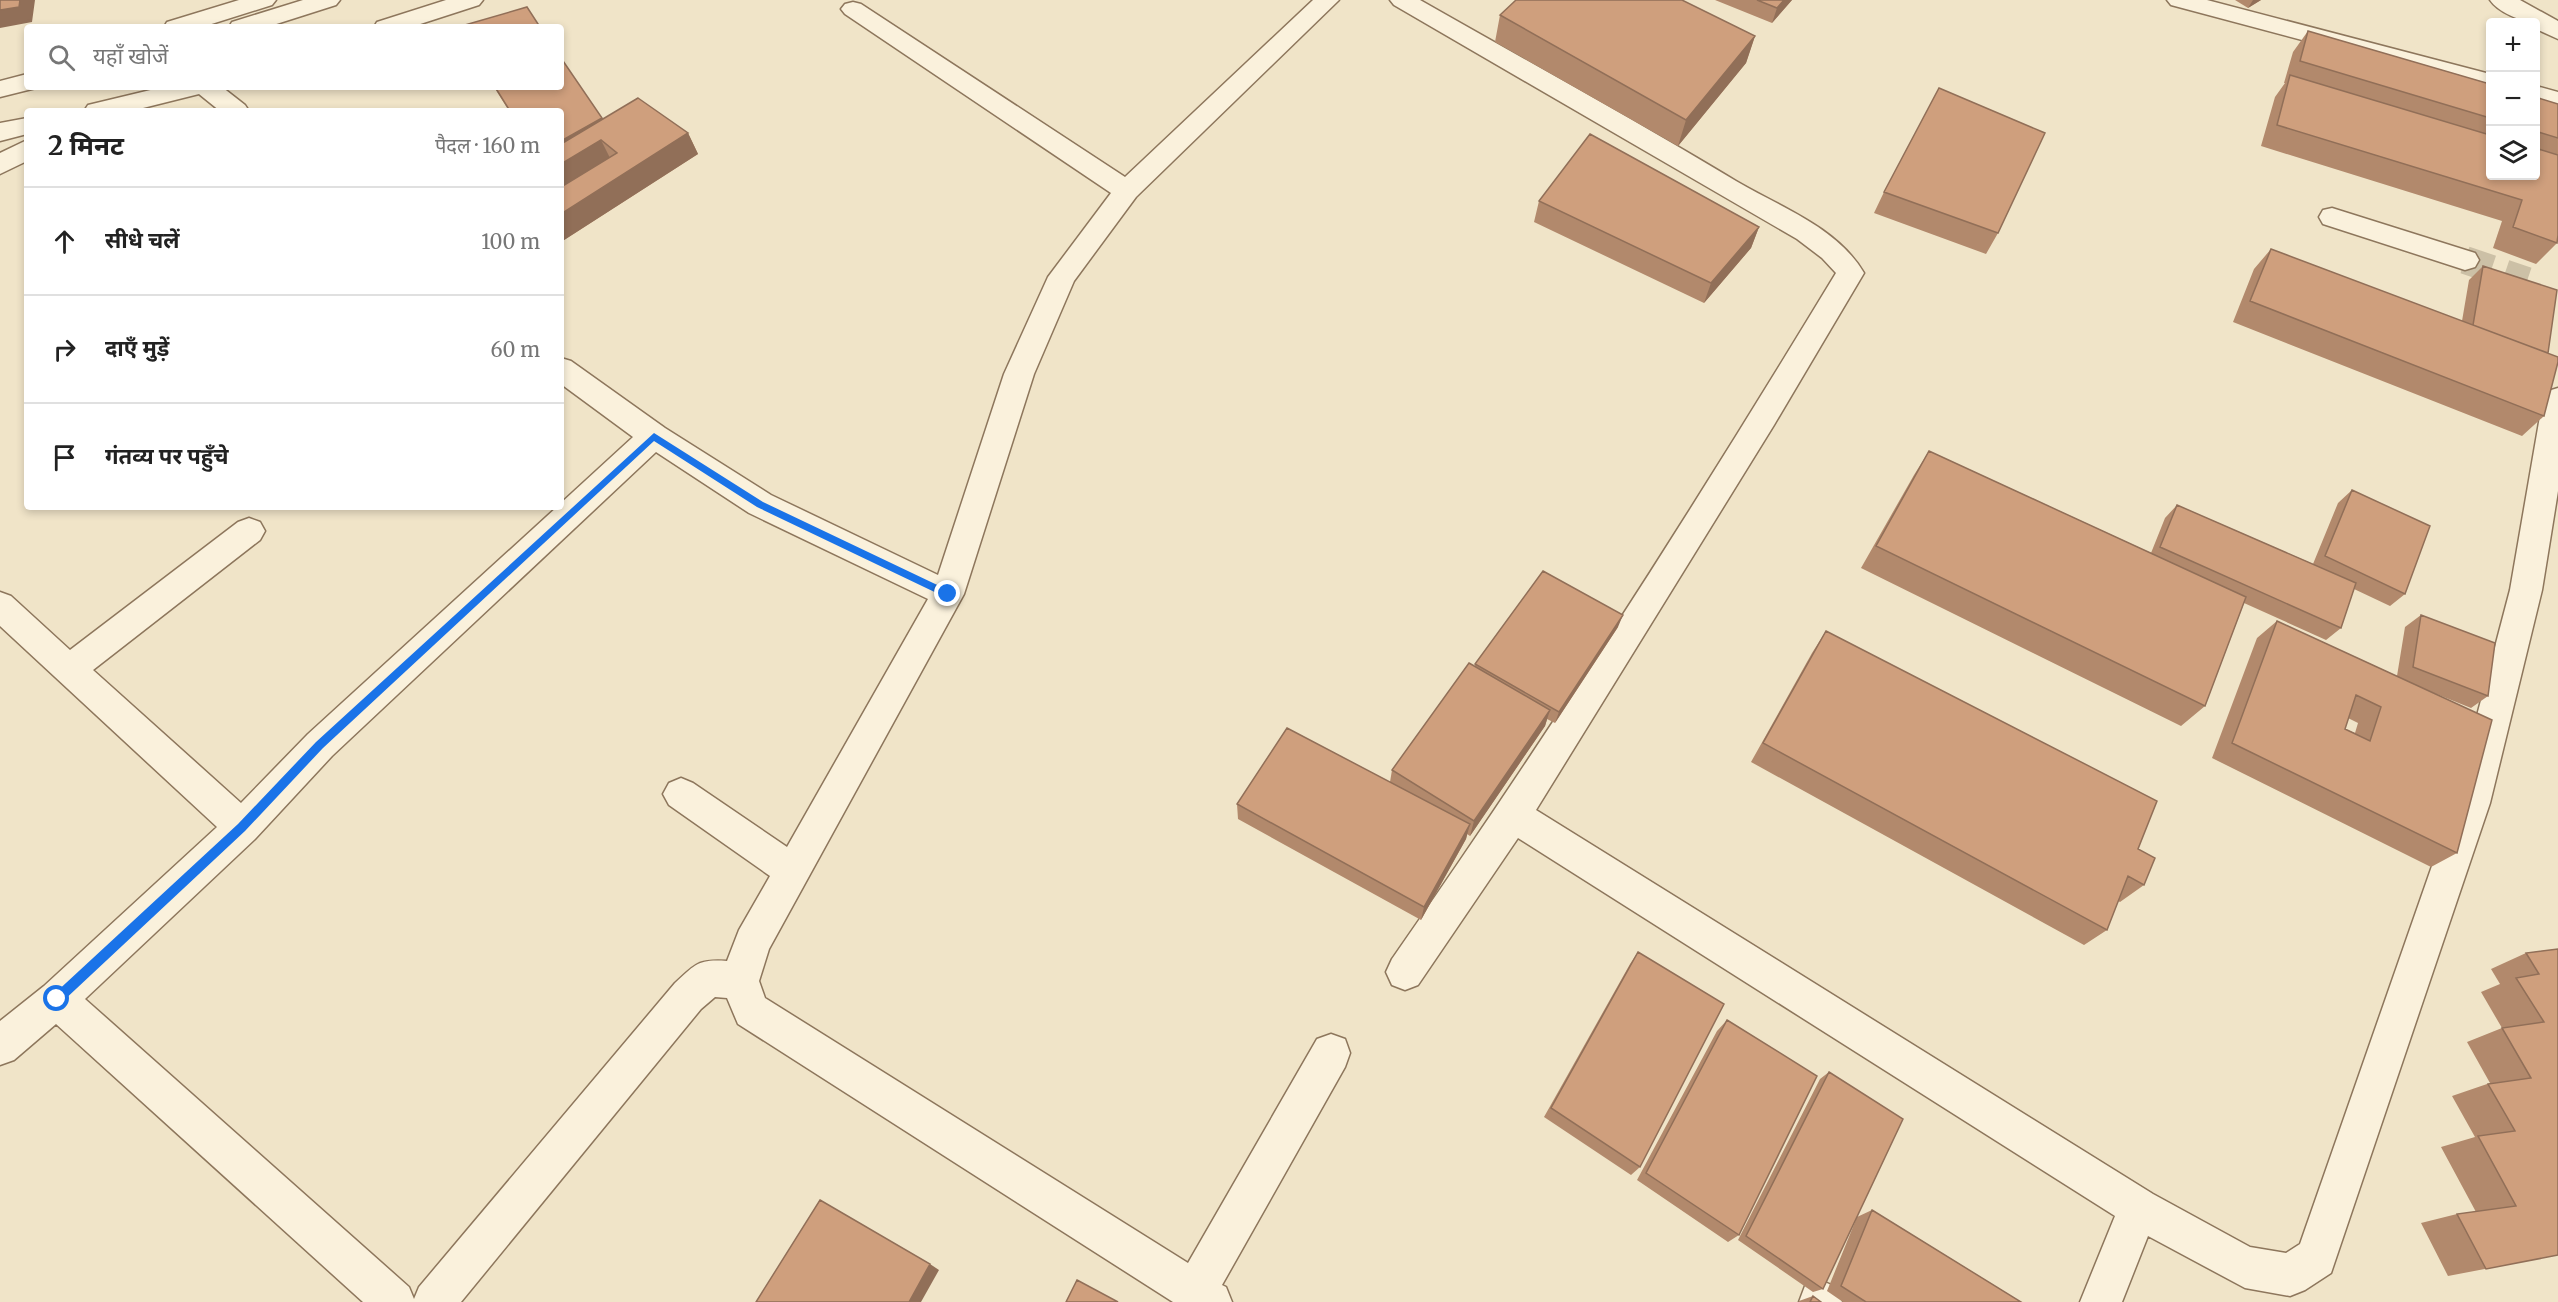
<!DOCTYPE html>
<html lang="hi">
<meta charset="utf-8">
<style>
body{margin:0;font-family:Merriweather,"Noto Sans Devanagari",serif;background:#f2f2f2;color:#222}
.controls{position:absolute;right:18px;top:18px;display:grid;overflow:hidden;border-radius:6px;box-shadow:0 3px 9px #0003}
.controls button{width:54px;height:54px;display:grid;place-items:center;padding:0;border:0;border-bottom:2px solid #e0e0e0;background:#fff;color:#222;font:30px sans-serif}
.stop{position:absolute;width:18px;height:18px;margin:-14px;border:4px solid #1a73e8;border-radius:50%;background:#fff}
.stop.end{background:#1a73e8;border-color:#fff;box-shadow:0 2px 6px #0008}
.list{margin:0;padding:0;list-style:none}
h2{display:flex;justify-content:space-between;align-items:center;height:78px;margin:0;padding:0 24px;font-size:26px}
h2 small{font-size:20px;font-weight:400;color:#767676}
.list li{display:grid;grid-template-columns:39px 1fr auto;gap:18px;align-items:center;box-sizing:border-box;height:108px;padding:0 24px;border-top:2px solid #e0e0e0}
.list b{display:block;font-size:22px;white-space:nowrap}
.list em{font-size:20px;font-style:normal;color:#767676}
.icon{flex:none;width:33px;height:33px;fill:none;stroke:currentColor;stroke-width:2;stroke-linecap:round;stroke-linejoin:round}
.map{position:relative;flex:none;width:2558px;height:1302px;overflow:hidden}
.search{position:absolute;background:#fff;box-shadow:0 3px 9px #0003;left:24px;top:24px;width:540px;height:66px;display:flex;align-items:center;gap:15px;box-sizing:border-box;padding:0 21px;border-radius:6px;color:#767676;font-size:22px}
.panel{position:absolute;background:#fff;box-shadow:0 3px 9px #0003;left:24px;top:108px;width:540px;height:402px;border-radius:6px}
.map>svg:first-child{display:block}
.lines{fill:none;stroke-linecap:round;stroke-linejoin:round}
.minor-tunnel{stroke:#ccc0a6;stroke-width:28;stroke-dasharray:28 14;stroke-linecap:butt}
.minor-casing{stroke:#8d765c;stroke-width:3}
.tertiary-casing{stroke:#8d765c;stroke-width:3}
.minor{fill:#faf1dc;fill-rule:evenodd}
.tertiary{fill:#faf1dc;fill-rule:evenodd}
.wall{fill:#b2896c;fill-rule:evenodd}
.shaded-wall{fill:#916f58}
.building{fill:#cf9f7d;stroke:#916f58;stroke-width:1.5;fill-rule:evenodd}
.route{fill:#1a73e8}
</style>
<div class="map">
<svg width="2558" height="1302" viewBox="0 0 2558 1302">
<rect width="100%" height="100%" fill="#f0e4c8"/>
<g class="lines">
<path class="minor-tunnel" d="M2465,260L2527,281"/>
<defs>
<path id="minor" d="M446,0H483L479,5L411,27H374L377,22Z
M1313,0H1339L1136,197L1074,281L1034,374L964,594L769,949L759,981L765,998L1188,1263L1317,1039L1331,1034L1345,1039L1350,1053L1345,1067L1222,1285L1226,1287L1232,1302H1173L738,1024L727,998L715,997L701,1009L461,1302H363L56,1024L14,1060L0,1065V1021L44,986L217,827L0,626V592L11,596L70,650L238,522L249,518L260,522L265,531L260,540L93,670L241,803L308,734L557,507H561V503L633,437L561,384V358L571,361L665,428L771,495L938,575L1004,374L1048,277L1111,193L845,14L841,9L845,4L853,2L861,4L1125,177ZM656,452L749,513L928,599L787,847L693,783L681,778L669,783L663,794L669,805L770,876L739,930L727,961C698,959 696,964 675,983L419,1287L414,1299L409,1287L85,999L255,839L332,756Z
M1390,0H1420C1525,60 1632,118 1736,181C1780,207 1837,227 1864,273L1774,425L1536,810L2153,1194L2250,1247L2286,1253L2300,1244L2454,803L2510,590L2543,399L2548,391L2558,388V491L2542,590L2490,803L2331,1273L2305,1290L2290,1296L2245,1288L2148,1236L2122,1302H2080L2115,1216L1518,838L1418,985L1405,990L1392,985L1386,972L1392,959C1548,736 1695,506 1836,273L1822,258L1797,239L1394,5Z
M2167,0H2207L2490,74V90L2171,5Z
M2536,86L2558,92V108L2536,102Z
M163,87H222L245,105L249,111H220L199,94L131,111H84L88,105Z
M27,118V134L0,141V123Z
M27,140V161L0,174V153Z
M2332,208L2475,253L2479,260L2475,267L2465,270L2323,224L2319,217L2323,210Z
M1820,1280L1836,1287L1842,1302H1799L1805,1286Z"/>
<path id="tertiary" d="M239,0H276L272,5L202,27H164L167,22Z
M303,0H340L336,5L267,27H229L232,22Z
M2490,0H2520L2558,21V39L2536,29V22C2521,22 2498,12 2490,0Z
M27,74V87L36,88L0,97V81Z"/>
</defs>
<use href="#minor" class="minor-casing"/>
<use href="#tertiary" class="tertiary-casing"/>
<use href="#minor" class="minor"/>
<use href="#tertiary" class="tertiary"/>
</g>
<path class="wall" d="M1715,0H1792L1772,23Z
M2235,0H2261L2248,8Z
M1500,15L1755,36L1746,63L1678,146L1495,42Z
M2308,31L2490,84V176H2535V97L2558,104V235L2557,243L2536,264L2493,248L2502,221L2261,146L2275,97L2285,83H2284L2293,52Z
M494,87H561L602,119L688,133L698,154L561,242V111H509Z
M1884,192L1998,233L1986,254L1874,213Z
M1539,201L1759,227L1751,248L1704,303L1534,222Z
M2271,249L2462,321L2469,280L2483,266L2547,353L2544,416L2522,436L2233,322L2254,269Z
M1929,451L2151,553L2165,518L2177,505L2313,564L2338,503L2352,490L2405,594L2390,606L2354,589L2341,628L2326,640L2244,603L2205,706L2181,726L1861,568L1914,475Z
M2421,615L2488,696L2471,708L2429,691L2457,853L2431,867L2212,758L2257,638L2277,621L2397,676L2405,627ZM2348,718L2358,723L2355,733L2345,729Z
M1618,627L1555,723L1547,719L1545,726L1470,836L1467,834L1466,839L1421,920L1238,819L1237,804L1390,782L1392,770L1475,666V664Z
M1826,631L2144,885L2120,902L2118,901L2107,930L2084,945L1751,762L1812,653Z
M2558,949V1255L2448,1276L2421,1223L2457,1214L2476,1212L2441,1147L2475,1137L2452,1096L2490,1083L2467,1042L2502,1028L2481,992L2500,984L2491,969L2526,953Z
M1638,952L1640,1167L1631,1175L1544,1117L1630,964Z
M1727,1020L1739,1235L1728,1242L1637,1180L1717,1031Z
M1829,1072L1823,1289L1813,1292L1738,1240L1820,1079Z
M1872,1210L2021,1302H1843L1827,1291L1857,1217Z
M1813,1296L1821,1302H1799V1301Z"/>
<path class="shaded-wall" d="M20,0H35L32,22L0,28V10Z
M1784,0H1792L1772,23L1777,8Z
M2253,0H2261L2248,8Z
M1755,36L1746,63L1678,146L1686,120Z
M602,118L612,139L601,140L612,162L561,192V141Z
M688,133L698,154L561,242V214Z
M1759,227L1751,248L1704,303L1711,283Z
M1623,615L1618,627L1555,723L1559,712Z
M1550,710L1545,726L1470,836L1474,821Z
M1470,824L1466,839L1421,920L1424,907Z
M930,1264L939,1270L921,1302H909Z"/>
<path class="building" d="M0,0H20L19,7L0,10Z
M1516,0H1682L1755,36L1686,120L1500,15Z
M1757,0H1784L1777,8Z
M527,7L540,27H458Z
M2308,31L2490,84V118L2300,61Z
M561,58L602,118L561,141V111H510L495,87H561Z
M2290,75L2490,135V176H2535V148L2558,155V235L2557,243L2513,227L2522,200L2277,125Z
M1939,88L2045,133L1998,233L1884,192Z
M2535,97L2558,104V138L2535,131Z
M638,98L688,133L561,214V187L617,153L601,140L561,164V144Z
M1590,134L1759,227L1711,283L1539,201Z
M2271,249L2558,357V362L2544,416L2250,301Z
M2483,266L2557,290L2548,353L2473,325Z
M1929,451L2246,597L2205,706L1876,546Z
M2352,490L2430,526L2405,594L2325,556Z
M2177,505L2356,583L2341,628L2160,547Z
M1543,571L1623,615L1559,712L1475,664Z
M2421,615L2495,643L2488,696L2413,667Z
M2277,621L2492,720L2457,853L2232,743ZM2356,695L2381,707L2370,741L2345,729Z
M1826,631L2157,801L2138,849L2155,858L2144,885L2128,876L2107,930L1763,743Z
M1469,663L1550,710L1474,821L1392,770Z
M1287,728L1470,824L1424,907L1237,804Z
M2558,949V1255L2486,1269L2457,1214L2516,1206L2478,1136L2515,1131L2488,1084L2531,1078L2502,1028L2544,1022L2516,978L2539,974L2526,953Z
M1638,952L1724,1004L1640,1167L1551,1108Z
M1727,1020L1817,1076L1739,1235L1646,1173Z
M1829,1072L1903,1119L1823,1289L1746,1236Z
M820,1200L930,1264L909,1302H756Z
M1872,1210L2021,1302H1866L1841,1286Z
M1077,1280L1118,1302H1066Z
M1813,1296L1821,1302H1810Z"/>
<path class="route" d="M654,433L763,502L952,592V597H945L757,507L654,441L323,748L245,831L61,1003H53V995L238,824L316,742Z"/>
</svg>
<div class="controls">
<button>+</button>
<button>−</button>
<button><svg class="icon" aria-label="layers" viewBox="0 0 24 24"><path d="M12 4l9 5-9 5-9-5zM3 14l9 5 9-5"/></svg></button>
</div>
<div class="stop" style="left:57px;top:999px"></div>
<div class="stop end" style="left:948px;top:594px"></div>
<div class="search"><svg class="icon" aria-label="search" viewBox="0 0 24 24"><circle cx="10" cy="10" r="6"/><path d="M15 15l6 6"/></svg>यहाँ खोजें</div>
<section class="panel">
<h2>2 मिनट<small>पैदल · 160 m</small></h2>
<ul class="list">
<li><svg class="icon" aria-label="ahead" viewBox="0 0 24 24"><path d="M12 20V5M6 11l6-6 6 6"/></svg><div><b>सीधे चलें</b></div><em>100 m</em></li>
<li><svg class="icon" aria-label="right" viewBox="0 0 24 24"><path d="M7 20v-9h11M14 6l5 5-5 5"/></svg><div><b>दाएँ मुड़ें</b></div><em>60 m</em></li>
<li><svg class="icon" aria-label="arrive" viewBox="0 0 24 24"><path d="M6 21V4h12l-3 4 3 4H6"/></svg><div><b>गंतव्य पर पहुँचे</b></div></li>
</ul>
</section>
</div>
